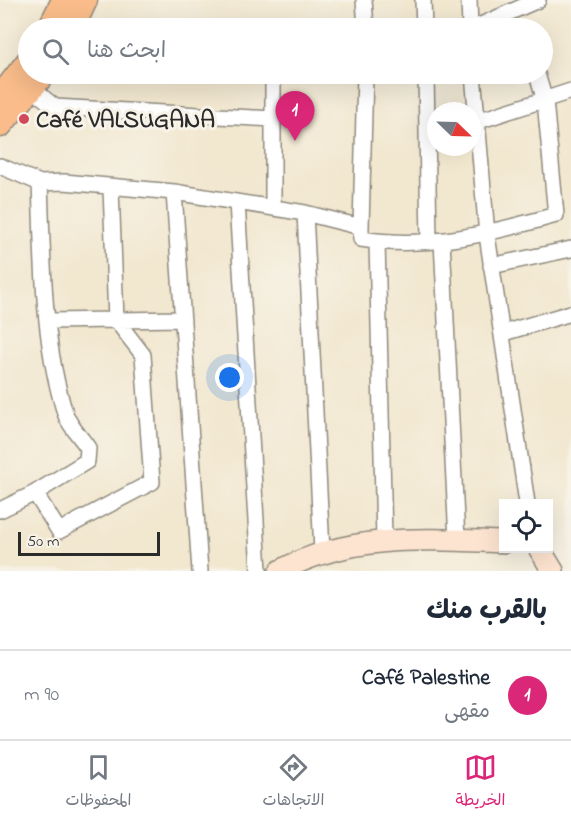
<!DOCTYPE html>
<html lang="ar">
<meta charset="utf-8">
<style>
body{margin:0;font-family:"Indie Flower","Playpen Sans Arabic",sans-serif;background:#f2f2f3;color:#1f2937;direction:rtl}
.controls{position:absolute;right:18px;bottom:18px;display:grid;overflow:hidden;border-radius:0px;box-shadow:0 6px 24px #0002}
.controls button{width:54px;height:54px;display:grid;place-items:center;padding:0;border:0;border-bottom:2px solid #e0e1e3;background:#fff;color:#1f2937;font:30px sans-serif}
.compass{position:absolute;left:427px;top:102px;width:54px;height:54px;border-radius:50%;background:#fff;box-shadow:0 6px 24px #0002;rotate:113deg}
.scale{position:absolute;left:18px;bottom:15px;width:142px;box-sizing:border-box;padding-left:6px;border:3px solid #2b2b2b;border-top:0;font-size:16px;line-height:21px;white-space:nowrap;color:#2b2b2b;-webkit-text-stroke:4px #f7f3e8;paint-order:stroke}
.you{position:absolute;left:230px;top:378px;width:21px;height:21px;margin:-15px;border:4px solid #fff;border-radius:50%;background:#1a73e8;box-shadow:0 0 0 9px #1a73e833}
.badge{display:grid;place-items:center;width:39px;height:39px;border-radius:50%;background:#db2777;color:#fff;font-size:20px;font-weight:700}
.pin{position:absolute;translate:-50% -50px;filter:drop-shadow(0 2px 3px #0008)}
.pin::after{content:'';position:absolute;top:32px;width:21px;height:18px;background:inherit;clip-path:polygon(0 0,100% 0,50% 100%)}
.list{margin:0;padding:0;list-style:none}
h2{display:flex;justify-content:space-between;align-items:center;height:78px;margin:0;padding:0 24px;font-size:26px}
h2 small{font-size:20px;font-weight:400;color:#747a83}
.list li{display:grid;grid-template-columns:39px 1fr auto;gap:18px;align-items:center;box-sizing:border-box;height:90px;padding:0 24px;border-top:2px solid #e0e1e3}
.list b{display:block;font-size:22px;white-space:nowrap}
.list p{margin:0;font-size:20px;white-space:nowrap;color:#747a83}
.list em{font-size:20px;font-style:normal;color:#747a83}
.icon{flex:none;width:33px;height:33px;fill:none;stroke:currentColor;stroke-width:2;stroke-linecap:round;stroke-linejoin:round}
.map{position:relative;flex:none;width:571px;height:571px;overflow:hidden;direction:ltr}
.search{position:absolute;background:#fff;box-shadow:0 6px 24px #0002;left:18px;right:18px;top:18px;height:66px;display:flex;align-items:center;gap:15px;box-sizing:border-box;padding:0 21px;border-radius:33px;color:#747a83;font-size:22px}
.sheet{height:168px;background:#fff}
nav{display:flex;justify-content:space-around;align-items:center;box-sizing:border-box;height:84px;border-top:2px solid #e0e1e3;background:#fff;font-size:16px;color:#747a83}
nav a{display:grid;justify-items:center;gap:3px}
nav .on{color:#db2777}
.map>svg:first-child{display:block}
.lines{fill:none;stroke-linecap:round;stroke-linejoin:round}
.street-casing{stroke:#8e897d;stroke-width:18}
.secondary-casing{stroke:#8e897d;stroke-width:24}
.primary-casing{stroke:#8e897d;stroke-width:27}
.street{stroke:#fff;stroke-width:15}
.secondary{stroke:#fde4d0;stroke-width:21}
.primary{stroke:#f9bc8a;stroke-width:24}
.poi-dot{fill:#d1495b;stroke:#f7f3e8;stroke-width:2}
.labels{text-anchor:middle;stroke-width:6;stroke-linejoin:round;paint-order:stroke}
.poi-label{font-size:24px;font-weight:bold;fill:#2b2b2b;stroke:#f7f3e8;text-anchor:start}
</style>
<div class="map">
<svg width="571" height="571" viewBox="0 0 571 571">
<rect width="100%" height="100%" fill="#f7f3e8"/>
<filter id="ink" filterUnits="userSpaceOnUse"><feTurbulence type="fractalNoise" baseFrequency=".0167" numOctaves="2"/><feDisplacementMap in="SourceGraphic" scale="12" xChannelSelector="R" yChannelSelector="G"/><feConvolveMatrix kernelMatrix="1 2 1 2 8 2 1 2 1" color-interpolation-filters="sRGB"/></filter>
<filter id="wash" filterUnits="userSpaceOnUse"><feTurbulence type="fractalNoise" baseFrequency=".008" numOctaves="4" result="noise"/><feDisplacementMap in="SourceGraphic" scale="24" xChannelSelector="R" yChannelSelector="G"/><feGaussianBlur stdDeviation="1.35" result="paint"/><feColorMatrix in="noise" values="0 0 0 0 0 0 0 0 0 0 0 0 0 0 0 0 0 1.4 0 .05"/><feComposite in="paint" operator="in"/></filter>
<g filter="url(#wash)">
<rect width="100%" height="100%" fill="#f2e7cf"/>
</g>
<g filter="url(#ink)">
<g class="lines">
<defs>
<path id="street" d="M364,0L366,28
M423,0L424,28
M469,0L470,28
M474,28L538,0
M426,74L429,241
M473,74L487,235L527,503
M31,88L55,107L273,119
M472,123L571,91
M0,166L40,183L64,182L174,192L305,213L361,227V239C428,250 492,233 556,215L545,101L537,74
M174,192L200,571
M237,202L259,571
M273,208V74
M305,213L322,551
M361,227L365,74
M377,241L384,540
M442,241L457,540
M491,266L571,249
M49,321L183,319
M503,333L571,313
M35,493L59,531L152,482L143,355L116,320L111,188
M0,510L35,493L87,461L88,448C81,437 69,426 65,413C42,340 43,259 40,183"/>
<path id="secondary" d="M539,548L553,571
M280,571C350,533 426,539 504,542"/>
<path id="primary" d="M50,28L64,0
M72,28L85,0
M0,98L28,62
M0,125L43,74"/>
</defs>
<use href="#street" class="street-casing"/>
<use href="#secondary" class="secondary-casing"/>
<use href="#primary" class="primary-casing"/>
<use href="#street" class="street"/>
<use href="#secondary" class="secondary"/>
<use href="#primary" class="primary"/>
</g>
</g>
<circle class="poi-dot" cx="24" cy="119" r="6"/>
<g class="labels">
<g class="poi-label">
<text x="36" y="127">Café VALSUGANA</text>
</g>
</g>
</svg>
<div class="controls">
<button><svg class="icon" aria-label="locate" viewBox="0 0 24 24"><circle cx="12" cy="12" r="6"/><path d="M12 2v4M12 18v4M2 12h4M18 12h4"/></svg></button>
</div>
<svg class="compass" viewBox="-18 -18 36 36"><path d="M0-13l5 13h-10z" fill="#e53935"/><path d="M0 13l5-13h-10z" fill="#747a83"/></svg>
<div class="scale">50 m</div>
<div class="you"></div>
<div class="pin badge" style="left:295px;top:141px">1</div>
<div class="search"><svg class="icon" aria-label="search" viewBox="0 0 24 24"><circle cx="10" cy="10" r="6"/><path d="M15 15l6 6"/></svg>ابحث هنا</div>
</div>
<section class="sheet">
<h2>بالقرب منك<small></small></h2>
<ul class="list">
<li><span class="badge">1</span><div><b>Café Palestine</b><p>مقهى</p></div><em>90 m</em></li>
</ul>
</section>
<nav>
<a class="on"><svg class="icon" aria-label="map" viewBox="0 0 24 24"><path d="M3 6l6-2 6 2 6-2v14l-6 2-6-2-6 2zM9 4v14M15 6v14"/></svg>الخريطة</a>
<a><svg class="icon" aria-label="directions" viewBox="0 0 24 24"><path d="M12 3l9 9-9 9-9-9zM9 14v-3h6M13 9l2 2-2 2"/></svg>الاتجاهات</a>
<a><svg class="icon" aria-label="saved" viewBox="0 0 24 24"><path d="M7 4h10v16l-5-4-5 4z"/></svg>المحفوظات</a>
</nav>
